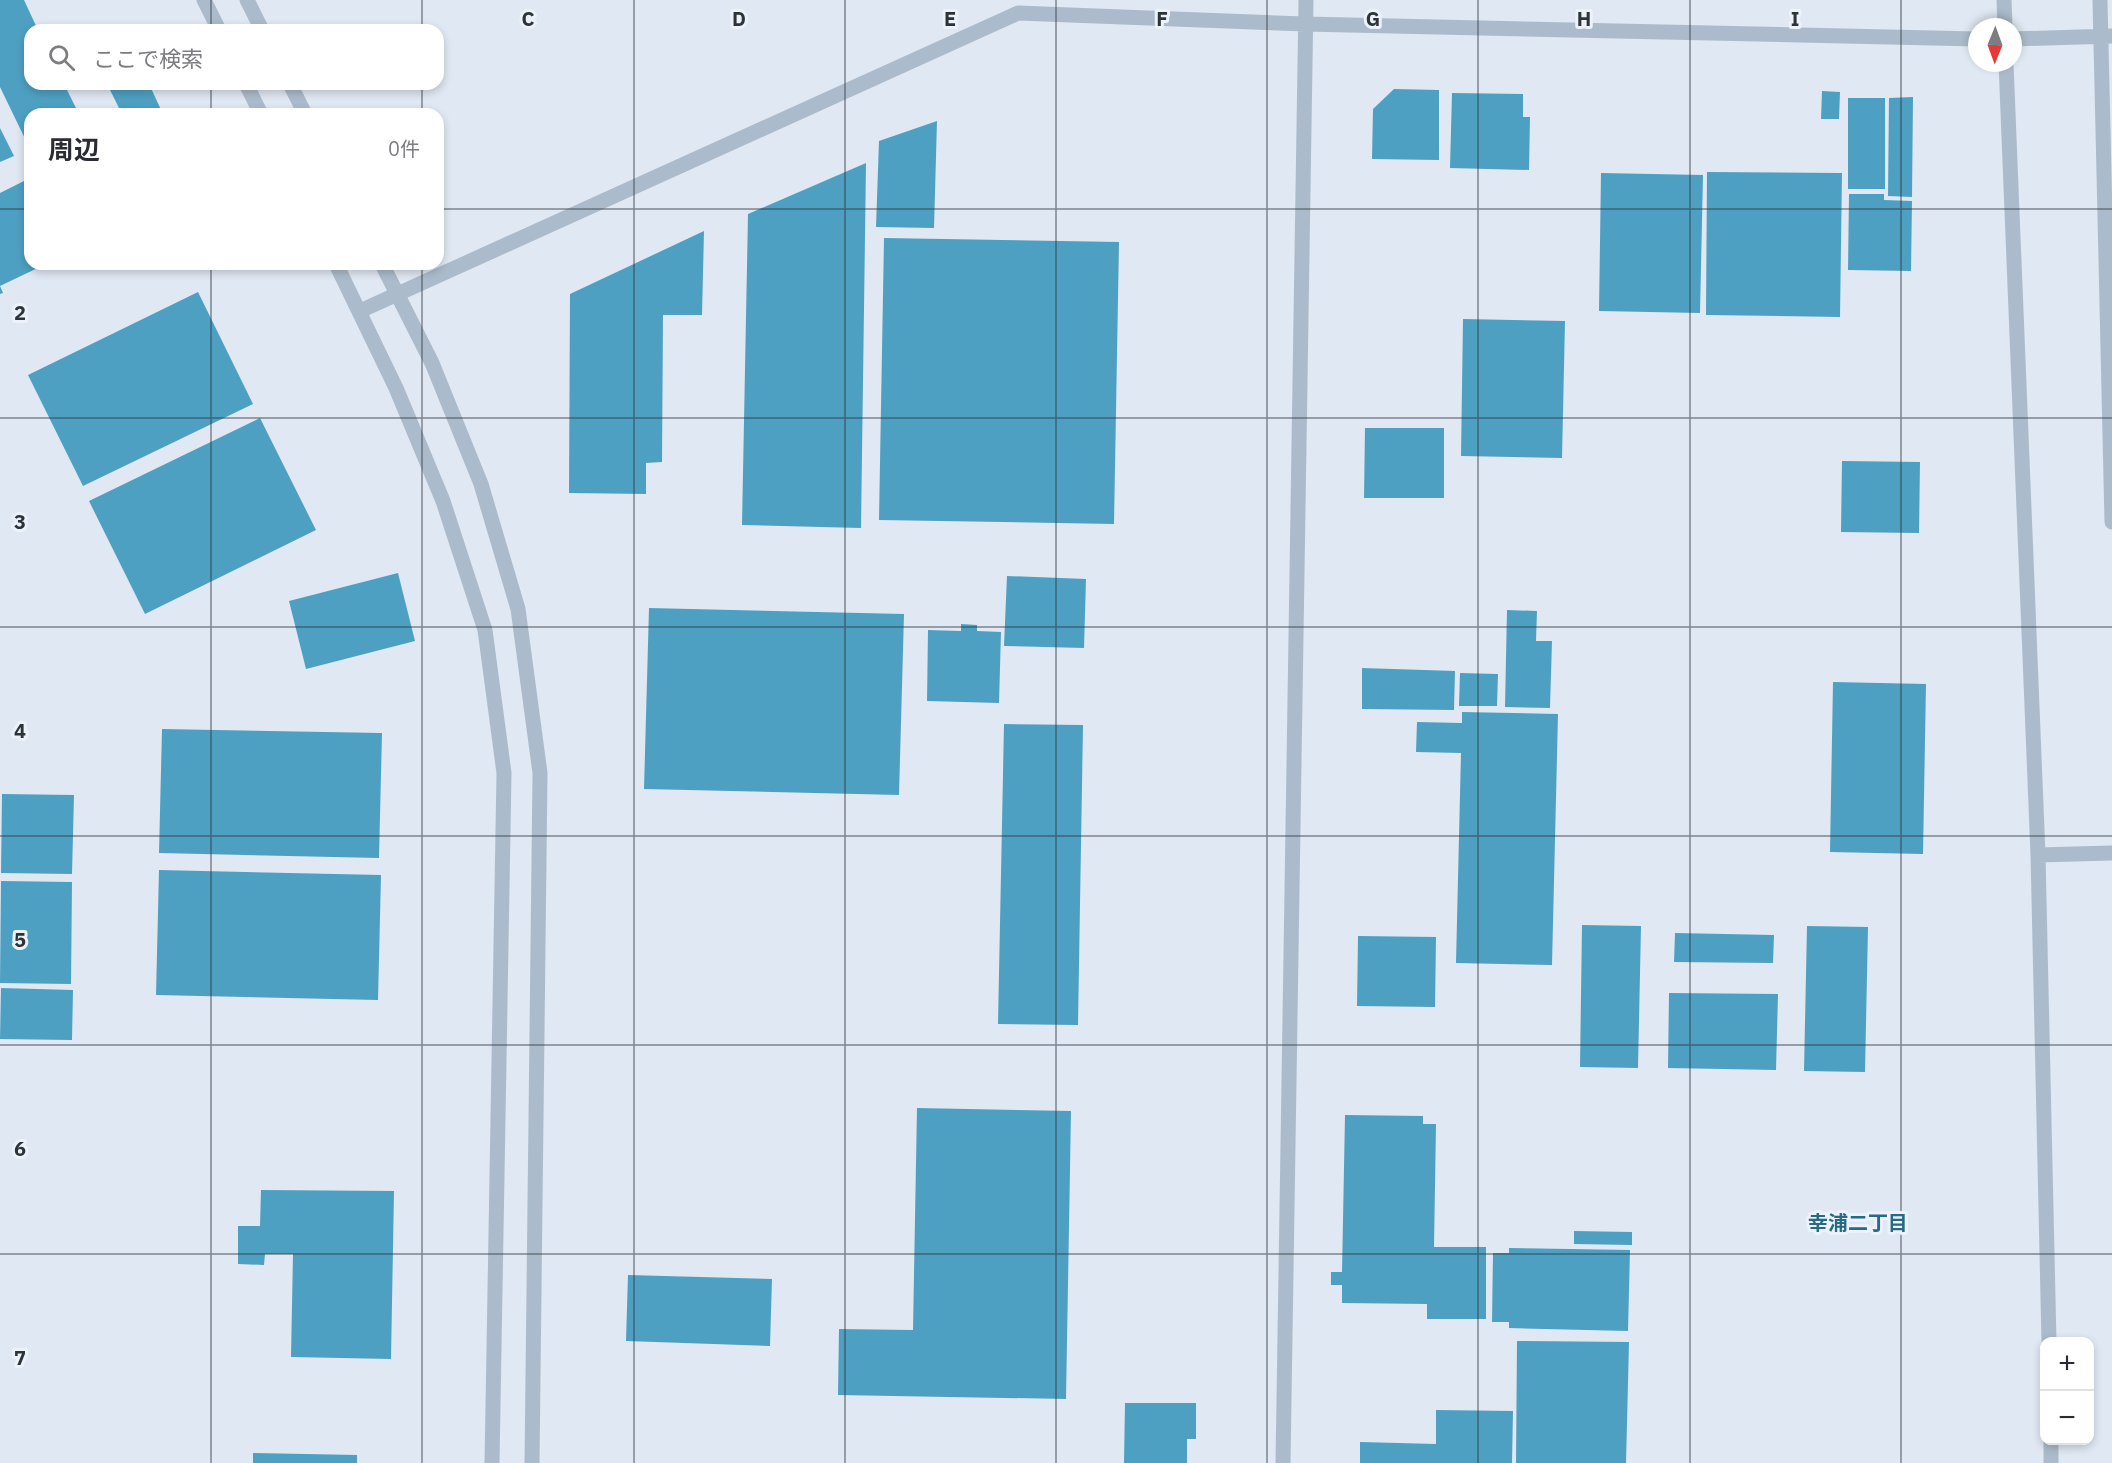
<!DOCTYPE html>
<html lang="ja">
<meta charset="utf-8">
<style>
body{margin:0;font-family:"IBM Plex Sans","Noto Sans JP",sans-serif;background:#f7f7f7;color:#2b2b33}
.controls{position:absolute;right:18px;bottom:18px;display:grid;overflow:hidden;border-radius:12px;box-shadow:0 3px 9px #0003}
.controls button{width:54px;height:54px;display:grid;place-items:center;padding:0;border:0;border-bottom:2px solid #e1e1e2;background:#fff;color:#2b2b33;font:30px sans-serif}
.compass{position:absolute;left:1968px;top:18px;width:54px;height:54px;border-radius:50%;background:#fff;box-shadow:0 3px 9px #0003;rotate:181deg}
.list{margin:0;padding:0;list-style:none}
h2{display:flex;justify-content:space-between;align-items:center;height:78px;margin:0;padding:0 24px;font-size:26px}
h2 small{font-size:20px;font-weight:400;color:#7c7c81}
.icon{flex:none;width:33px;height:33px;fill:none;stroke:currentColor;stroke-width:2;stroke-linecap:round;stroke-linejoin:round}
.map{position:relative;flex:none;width:2112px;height:1463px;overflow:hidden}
.search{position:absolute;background:#fff;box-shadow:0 3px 9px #0003;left:24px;top:24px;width:420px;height:66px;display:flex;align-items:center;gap:15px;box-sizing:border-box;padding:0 21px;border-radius:18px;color:#7c7c81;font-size:22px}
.panel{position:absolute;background:#fff;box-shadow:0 3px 9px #0003;left:24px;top:108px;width:420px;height:162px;border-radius:18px}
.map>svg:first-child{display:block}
.building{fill:#4ea0c2}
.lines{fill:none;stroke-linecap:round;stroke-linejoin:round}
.minor{stroke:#acbbcb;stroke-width:15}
.grid{fill:none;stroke:#2b3439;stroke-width:1.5;stroke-opacity:0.55}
.labels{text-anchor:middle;stroke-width:6;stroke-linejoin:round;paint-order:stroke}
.neighbourhood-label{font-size:20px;font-weight:bold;fill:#266a86;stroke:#edf2fa}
.grid-label{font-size:20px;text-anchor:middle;font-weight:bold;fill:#2b3439;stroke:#edf2fa;stroke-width:6;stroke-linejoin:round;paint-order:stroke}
</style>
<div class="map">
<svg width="2112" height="1463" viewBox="0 0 2112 1463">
<rect width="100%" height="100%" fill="#e0e8f3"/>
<path class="building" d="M0,0H24L38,30H30V84H64L79,114H30V149L0,87Z
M107,84H149L163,114H122Z
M1394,89L1439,90V160L1372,159L1373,109Z
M1822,91L1840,92L1839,119H1821Z
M1452,93L1523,94V117H1530L1529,170L1450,168Z
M1913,97L1912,197L1888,196L1889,98Z
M1848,98H1885V189H1848Z
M937,121L934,228L876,227L879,141Z
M0,128L14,156L0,162Z
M866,163L861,528L742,525L748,214Z
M1707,172L1842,173L1840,317L1706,315Z
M1601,173L1703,175L1700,313L1599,311Z
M30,178V264H46L0,286L3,293L0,294V193Z
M1849,194H1884V200L1912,201L1911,271L1848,270Z
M704,231L702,315H663L662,462L646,463V494L569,493L570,294Z
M884,238L1119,242L1114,524L879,520Z
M198,292L253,404L83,486L28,375Z
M1463,319L1565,321L1562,458L1461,456Z
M260,418L316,530L145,614L89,501Z
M1365,428H1444V498H1364Z
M1842,461L1920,462L1919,533L1841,532Z
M398,573L415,641L306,669L289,601Z
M1007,576L1086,579L1084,648L1004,646Z
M649,608L904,614L899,795L644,789Z
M1507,610L1537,611L1536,641H1552L1550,708L1505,707Z
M961,624L977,625V631L1001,632L999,703L927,701L928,630L961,631Z
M1362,668L1455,671L1454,710L1362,709Z
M1460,673L1498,674L1497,706H1459Z
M1833,682L1926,684L1923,854L1830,852Z
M1462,712L1558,714L1552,965L1456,963L1461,753L1416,752L1417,722L1462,723Z
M1004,724L1083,725L1078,1025L998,1024Z
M162,729L382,733L379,858L159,853Z
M2,794L74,795L72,874L1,873Z
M159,870L381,875L378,1000L156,995Z
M1,881L72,882L71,984L0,983Z
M1582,925L1641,926L1638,1068L1580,1067Z
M1807,926L1868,927L1865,1072L1804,1071Z
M1675,933L1774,935L1773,963L1674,962Z
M1358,936L1436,937L1435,1007L1357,1006Z
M1,988L73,990L72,1040L0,1039Z
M1669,993L1778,994L1776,1070L1668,1068Z
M917,1108L1071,1111L1066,1399L838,1395L839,1329L913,1330Z
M1345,1115L1423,1116V1124H1436L1434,1247H1486V1319H1427V1304L1342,1303V1285H1331V1272H1342Z
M261,1190L394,1191L391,1359L291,1357L293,1254H265L264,1265L238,1264V1226H260Z
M1574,1231L1632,1232V1245L1574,1244Z
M1509,1248L1630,1250L1628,1331L1509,1328V1322H1492L1493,1253H1509Z
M628,1275L772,1279L770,1346L626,1341Z
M1517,1341L1629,1342L1626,1463H1516Z
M1125,1403H1196V1439H1187V1463H1124Z
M1436,1410L1513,1411L1512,1463H1360V1442L1436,1444Z
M253,1453L357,1455V1463H253Z"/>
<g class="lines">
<path class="minor" d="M204,0L219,30
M247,0L262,30
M2004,0L2005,27
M2100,0L2112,522
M2013,39L2112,36
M2006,63L2038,855L2049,1342
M246,84L261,114
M290,84L305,114
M336,264L396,388L443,501L485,630L504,773L492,1463
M382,264L432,363L481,484L518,609L540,773L532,1463
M360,311L1018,13L1305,24L1977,39
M2038,855L2112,853
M2051,1440V1463
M1283,1463L1306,0"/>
</g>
<path class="grid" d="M211,0V30M422,0V30M634,0V1463M845,0V1463M1056,0V1463M1267,0V1463M1478,0V1463M1690,0V1463M1901,0V1463M211,84V114M422,84V114M0,209H30M438,209H2112M211,264V1463M422,264V1463M0,418H2112M0,627H2112M0,836H2112M0,1045H2112M0,1254H2112"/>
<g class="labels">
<g class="neighbourhood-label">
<text x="1858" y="1230">幸浦二丁目</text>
</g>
</g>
<g class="grid-label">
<text x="528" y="26">C</text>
<text x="739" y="26">D</text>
<text x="950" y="26">E</text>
<text x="1162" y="26">F</text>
<text x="1373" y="26">G</text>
<text x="1584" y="26">H</text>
<text x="1795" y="26">I</text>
<text x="20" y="320">2</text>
<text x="20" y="529">3</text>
<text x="20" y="738">4</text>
<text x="20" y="947">5</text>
<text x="20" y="1156">6</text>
<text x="20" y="1365">7</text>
</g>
</svg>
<div class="controls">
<button>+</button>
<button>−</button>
</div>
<svg class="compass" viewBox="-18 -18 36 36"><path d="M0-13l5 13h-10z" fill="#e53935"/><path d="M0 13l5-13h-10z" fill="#7c7c81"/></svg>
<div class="search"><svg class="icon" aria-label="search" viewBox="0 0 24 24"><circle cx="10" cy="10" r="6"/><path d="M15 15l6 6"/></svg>ここで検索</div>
<section class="panel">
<h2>周辺<small>0件</small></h2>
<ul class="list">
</ul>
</section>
</div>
